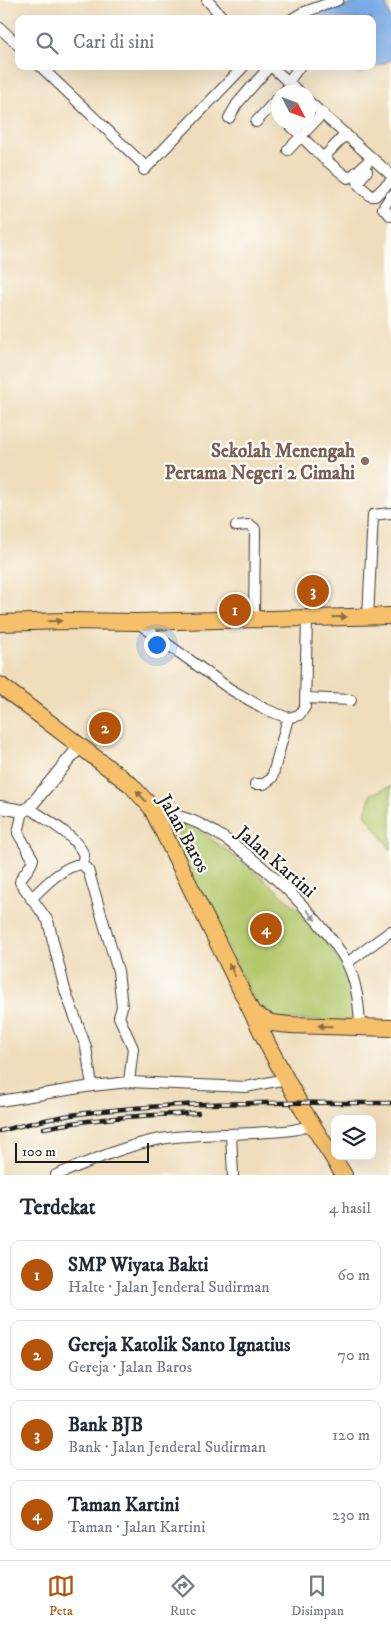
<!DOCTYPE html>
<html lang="id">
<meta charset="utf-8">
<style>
body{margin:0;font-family:"IM FELL DW Pica",serif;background:#f2f2f3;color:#1f2937}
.controls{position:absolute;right:15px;bottom:15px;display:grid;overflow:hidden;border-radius:10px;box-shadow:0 5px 20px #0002}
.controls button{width:45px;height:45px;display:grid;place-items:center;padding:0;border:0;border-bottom:1px solid #e0e1e3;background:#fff;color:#1f2937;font:25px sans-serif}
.compass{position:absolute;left:271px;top:85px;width:45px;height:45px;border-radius:50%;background:#fff;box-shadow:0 5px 20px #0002;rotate:131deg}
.scale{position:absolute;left:15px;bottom:12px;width:134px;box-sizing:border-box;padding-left:5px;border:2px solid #1c1c1c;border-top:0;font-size:14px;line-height:18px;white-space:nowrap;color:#1c1c1c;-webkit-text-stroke:4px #fdfcf7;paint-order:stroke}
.you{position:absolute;left:156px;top:644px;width:18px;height:18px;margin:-12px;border:4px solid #fff;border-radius:50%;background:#1a73e8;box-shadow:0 0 0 8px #1a73e833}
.badge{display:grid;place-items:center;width:32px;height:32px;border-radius:50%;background:#b45309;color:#fff;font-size:16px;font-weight:700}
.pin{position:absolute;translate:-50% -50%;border:2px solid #fff;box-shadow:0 1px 5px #0006}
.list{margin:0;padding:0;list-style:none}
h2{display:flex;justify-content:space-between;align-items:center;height:65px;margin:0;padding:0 20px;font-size:21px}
h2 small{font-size:16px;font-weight:400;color:#747a83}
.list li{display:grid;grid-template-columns:32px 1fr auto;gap:15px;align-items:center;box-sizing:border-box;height:70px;margin:0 10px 10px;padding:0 10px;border:1px solid #e0e1e3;border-radius:10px}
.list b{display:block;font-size:19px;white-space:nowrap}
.list p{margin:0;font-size:16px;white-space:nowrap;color:#747a83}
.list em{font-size:16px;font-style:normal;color:#747a83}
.icon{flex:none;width:28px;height:28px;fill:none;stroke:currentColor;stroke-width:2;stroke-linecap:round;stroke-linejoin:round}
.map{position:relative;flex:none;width:391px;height:1175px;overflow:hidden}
.search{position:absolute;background:#fff;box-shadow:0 5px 20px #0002;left:15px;right:15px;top:15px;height:55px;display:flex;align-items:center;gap:12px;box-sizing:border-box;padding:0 18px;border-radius:10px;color:#747a83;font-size:19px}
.sheet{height:385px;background:#fff}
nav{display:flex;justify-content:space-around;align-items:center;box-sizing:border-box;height:70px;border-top:1px solid #e0e1e3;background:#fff;font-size:14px;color:#747a83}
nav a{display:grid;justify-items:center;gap:2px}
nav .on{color:#b45309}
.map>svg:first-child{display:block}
.green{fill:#b4c86c;stroke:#687244}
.water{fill:#7bace7;stroke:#4c6482}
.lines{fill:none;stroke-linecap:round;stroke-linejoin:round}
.minor-casing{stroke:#3c3934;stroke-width:12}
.tertiary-casing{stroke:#3c3934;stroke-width:14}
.primary-casing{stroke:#3c3934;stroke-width:18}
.minor{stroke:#fff;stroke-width:10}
.tertiary{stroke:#fff;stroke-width:12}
.primary{stroke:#f6c06b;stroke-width:16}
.rail-casing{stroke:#1c1c1c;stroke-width:4.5}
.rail{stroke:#fdfcf7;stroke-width:2.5;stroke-dasharray:8;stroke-linecap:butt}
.oneway{fill:#896e44}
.oneway2{fill:#999}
.education-dot{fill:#8d6e63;stroke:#fdfcf7;stroke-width:2}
.labels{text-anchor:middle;stroke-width:4.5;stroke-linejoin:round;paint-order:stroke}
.education-label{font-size:19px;font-weight:bold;fill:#785e54;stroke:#fdfcf7;text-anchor:end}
.street-label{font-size:19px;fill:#1c1c1c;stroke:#fdfcf7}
</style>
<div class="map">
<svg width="391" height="1175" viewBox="0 0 391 1175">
<rect width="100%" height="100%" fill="#fdfcf7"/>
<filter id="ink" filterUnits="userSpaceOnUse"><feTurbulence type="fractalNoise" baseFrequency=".02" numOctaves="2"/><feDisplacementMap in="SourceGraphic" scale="10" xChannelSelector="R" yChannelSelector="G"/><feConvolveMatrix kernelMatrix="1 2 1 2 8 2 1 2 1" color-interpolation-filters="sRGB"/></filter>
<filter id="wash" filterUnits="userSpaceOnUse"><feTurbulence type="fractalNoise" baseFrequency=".0096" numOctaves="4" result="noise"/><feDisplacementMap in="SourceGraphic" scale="20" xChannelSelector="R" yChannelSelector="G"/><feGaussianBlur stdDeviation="1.12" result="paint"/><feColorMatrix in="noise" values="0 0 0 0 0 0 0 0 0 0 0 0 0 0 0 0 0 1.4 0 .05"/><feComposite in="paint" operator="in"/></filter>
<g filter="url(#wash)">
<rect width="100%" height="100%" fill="#efddbb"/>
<path class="green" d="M391,786V850L365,814L371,794Z
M164,821L185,823L206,835L257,873L306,916L326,942L345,970L353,988L354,1022L270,1019L256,1004Z"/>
<path class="water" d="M363,0H385L391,21V60L359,74L350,66H372V19H322L320,15Z"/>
</g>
<g filter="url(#ink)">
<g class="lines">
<defs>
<path id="minor" d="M207,0L224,19
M292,19L302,13L338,0
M0,28L19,46
M40,66L146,167
M271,66L299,92
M288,82L300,66
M284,92L291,85
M308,101L391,175
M229,118L237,104L270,66
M256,122L278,98
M287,122L323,158L348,178L351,177L372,158
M288,150L323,113
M323,158L346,134
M144,170L244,66
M367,171L358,182L359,185L371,196H375L391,181
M391,196L383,208L391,216
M236,526L250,525L255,529L254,619
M368,617L373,515L391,513
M138,623L230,689L265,709L288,718L299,715L305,707L307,618
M305,698L351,700
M255,784H264L272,778L288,718
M29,808C47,820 75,835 84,855L82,864
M23,811L18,833L33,859C30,871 21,874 20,882L48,921L65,990L86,1047L92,1086
M158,818C164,817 170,815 177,816C229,826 323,917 347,963C357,983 359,1005 360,1026
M31,899C43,887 64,865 82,864L88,870L118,971L122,1007L119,1017L133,1048L129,1082
M347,963L391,931
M0,1101L92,1086L129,1082L246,1087L286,1079
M231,1135L233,1175
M56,1175C90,1162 125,1145 161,1139C196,1133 232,1135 268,1132C283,1131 298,1131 312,1124"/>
<path id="tertiary" d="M0,807L23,811L29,808L80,746"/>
<path id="primary" d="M0,623L65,621L137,622L391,616
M0,685L131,785L151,807L271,1051L303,1110L344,1175
M254,1014L271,1023L290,1025L391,1028"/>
</defs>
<use href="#minor" class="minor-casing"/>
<use href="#tertiary" class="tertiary-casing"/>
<use href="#primary" class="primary-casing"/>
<use href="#minor" class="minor"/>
<use href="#tertiary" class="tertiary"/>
<use href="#primary" class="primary"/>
<defs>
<path id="rail" d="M44,1128C95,1118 146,1115 198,1113
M0,1131C23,1125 47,1119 71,1115C175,1100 286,1103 391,1103"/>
</defs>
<use href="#rail" class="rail-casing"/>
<use href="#rail" class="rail"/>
</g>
<defs><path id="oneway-solid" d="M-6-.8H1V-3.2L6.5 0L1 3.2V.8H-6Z" transform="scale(1.25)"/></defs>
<g class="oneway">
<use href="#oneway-solid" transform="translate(340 617) rotate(-1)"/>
<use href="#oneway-solid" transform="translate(55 621) rotate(-1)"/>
<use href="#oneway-solid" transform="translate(141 796) rotate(-133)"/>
<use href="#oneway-solid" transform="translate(232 970) rotate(-116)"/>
<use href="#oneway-solid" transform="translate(325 1026) rotate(-179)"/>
</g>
<use class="oneway2" href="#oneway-solid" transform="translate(311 915) rotate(50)"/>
</g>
<circle class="education-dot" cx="365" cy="461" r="5"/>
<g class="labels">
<g class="education-label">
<text x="355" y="457">Sekolah Menengah<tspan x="355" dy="22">Pertama Negeri 2 Cimahi</tspan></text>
</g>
<g class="street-label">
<text transform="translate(185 833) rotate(61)" y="7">Jalan Baros</text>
<text transform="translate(277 861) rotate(41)" y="7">Jalan Kartini</text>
</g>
</g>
</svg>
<div class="controls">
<button><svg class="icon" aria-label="layers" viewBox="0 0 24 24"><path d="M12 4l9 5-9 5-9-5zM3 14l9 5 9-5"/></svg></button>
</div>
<svg class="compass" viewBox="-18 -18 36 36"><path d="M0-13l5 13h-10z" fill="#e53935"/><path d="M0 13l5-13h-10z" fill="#747a83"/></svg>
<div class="scale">100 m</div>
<div class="you"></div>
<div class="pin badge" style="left:235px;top:610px">1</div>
<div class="pin badge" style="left:105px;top:728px">2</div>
<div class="pin badge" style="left:313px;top:591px">3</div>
<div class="pin badge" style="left:266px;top:929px">4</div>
<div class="search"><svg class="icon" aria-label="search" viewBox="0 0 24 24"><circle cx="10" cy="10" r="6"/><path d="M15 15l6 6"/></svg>Cari di sini</div>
</div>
<section class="sheet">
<h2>Terdekat<small>4 hasil</small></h2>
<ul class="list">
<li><span class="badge">1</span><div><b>SMP Wiyata Bakti</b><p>Halte · Jalan Jenderal Sudirman</p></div><em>60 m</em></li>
<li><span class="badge">2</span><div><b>Gereja Katolik Santo Ignatius</b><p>Gereja · Jalan Baros</p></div><em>70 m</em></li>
<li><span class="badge">3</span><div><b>Bank BJB</b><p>Bank · Jalan Jenderal Sudirman</p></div><em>120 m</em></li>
<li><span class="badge">4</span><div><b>Taman Kartini</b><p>Taman · Jalan Kartini</p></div><em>230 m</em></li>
</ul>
</section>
<nav>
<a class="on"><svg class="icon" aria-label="map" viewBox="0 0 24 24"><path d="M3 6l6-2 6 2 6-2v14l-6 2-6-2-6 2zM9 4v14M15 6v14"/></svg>Peta</a>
<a><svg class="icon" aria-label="directions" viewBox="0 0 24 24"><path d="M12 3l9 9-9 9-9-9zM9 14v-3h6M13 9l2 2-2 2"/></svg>Rute</a>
<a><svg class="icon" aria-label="saved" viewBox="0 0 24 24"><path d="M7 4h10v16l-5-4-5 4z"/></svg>Disimpan</a>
</nav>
